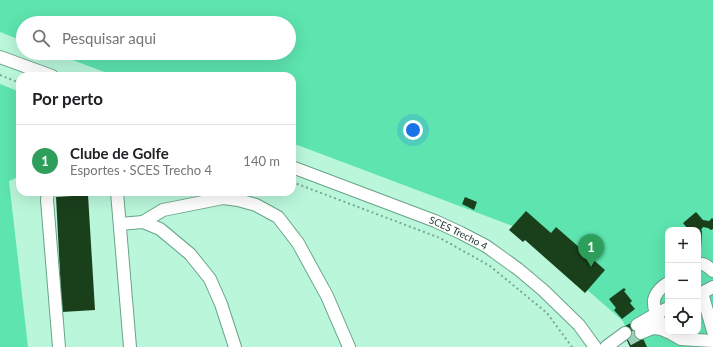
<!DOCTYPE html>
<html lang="pt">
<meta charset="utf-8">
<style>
body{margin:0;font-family:Lato,sans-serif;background:#f2f2f2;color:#202124}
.controls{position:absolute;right:12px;bottom:12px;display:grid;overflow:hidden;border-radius:8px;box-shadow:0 4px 16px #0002}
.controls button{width:36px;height:36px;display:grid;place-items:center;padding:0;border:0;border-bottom:1px solid #e0e0e0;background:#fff;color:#202124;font:20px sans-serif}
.you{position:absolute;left:413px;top:130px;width:14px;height:14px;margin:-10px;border:3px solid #fff;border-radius:50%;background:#1a73e8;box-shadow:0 0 0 6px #1a73e833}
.badge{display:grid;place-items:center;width:26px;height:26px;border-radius:50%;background:#7c3aed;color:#fff;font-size:13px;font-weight:700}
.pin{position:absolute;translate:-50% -33px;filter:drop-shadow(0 1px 2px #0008)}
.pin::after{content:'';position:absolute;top:21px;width:14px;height:12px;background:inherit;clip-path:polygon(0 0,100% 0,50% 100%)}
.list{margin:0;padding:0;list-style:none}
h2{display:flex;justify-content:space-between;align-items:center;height:52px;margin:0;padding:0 16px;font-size:17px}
h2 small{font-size:13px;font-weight:400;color:#757577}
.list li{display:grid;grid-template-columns:26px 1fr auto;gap:12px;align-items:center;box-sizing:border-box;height:72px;padding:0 16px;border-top:1px solid #e0e0e0}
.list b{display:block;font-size:15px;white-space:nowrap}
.list p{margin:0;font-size:13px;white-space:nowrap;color:#757577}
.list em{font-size:13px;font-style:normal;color:#757577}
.icon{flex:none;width:22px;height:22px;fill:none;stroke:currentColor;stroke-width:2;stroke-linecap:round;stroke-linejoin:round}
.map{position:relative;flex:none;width:713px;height:347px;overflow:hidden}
.search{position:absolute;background:#fff;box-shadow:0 4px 16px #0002;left:16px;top:16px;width:280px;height:44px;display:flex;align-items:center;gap:10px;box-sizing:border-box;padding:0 14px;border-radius:22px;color:#757577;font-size:15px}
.panel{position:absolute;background:#fff;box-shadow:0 4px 16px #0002;left:16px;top:72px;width:280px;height:124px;border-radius:12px}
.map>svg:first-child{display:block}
.green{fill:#5de4af;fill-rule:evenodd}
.building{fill:#1a3f1b}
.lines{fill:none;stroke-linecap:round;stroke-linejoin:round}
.minor-tunnel{stroke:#9bd1b8;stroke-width:12;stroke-dasharray:12 6;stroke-linecap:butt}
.minor-casing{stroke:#69a389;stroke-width:14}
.path{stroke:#79a692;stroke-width:2;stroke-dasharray:2 3;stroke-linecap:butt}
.minor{stroke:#fff;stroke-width:12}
.labels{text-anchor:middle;stroke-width:4;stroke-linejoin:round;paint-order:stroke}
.street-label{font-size:10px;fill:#233b31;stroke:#b9f6da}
</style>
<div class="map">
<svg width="713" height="347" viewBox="0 0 713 347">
<rect width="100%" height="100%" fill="#b9f6da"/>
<path class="green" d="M0,0H713V347H633L623,321L515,227L292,143V76H115L54,53H289V23H23V41L0,32ZM668,230H698V332H668Z
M0,84L20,92V176L9,181L28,347H0Z"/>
<path class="building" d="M88,195L95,310L62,312L56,197Z
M465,197L477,202L474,210L462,204Z
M526,211L551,233L556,227L605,270L585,293L525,240L523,242L509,230Z
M696,212L703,220L709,221L712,218L713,219V229L711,230L708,228L703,227L701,230L702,231L701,249H698V230H686L687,228L683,223Z
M624,288L626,290L624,291L632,301L630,303L635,309L622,319L614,310L616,308L609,299Z
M635,321L647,347H630L621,328Z"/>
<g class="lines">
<path class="minor-tunnel" d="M628,340L641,333"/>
<defs>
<g id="minor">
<path d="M0,57L52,76"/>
<path id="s1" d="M292,167L435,221L461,233L486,246L518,269L543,290L579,325L595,347"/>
<path d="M48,192L47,200L59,347"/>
<path d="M117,192L130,347"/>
<path d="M143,222L163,210L223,198L238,200L256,205L278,217L298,243L327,296L349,347"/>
<path d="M120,224L143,222L160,229L190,254L210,279L221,304L235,347"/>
<path d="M698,264C705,263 708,267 713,271"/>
<path d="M702,293L713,331"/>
<path d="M698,295L713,287"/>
<path d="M637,325L656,314L668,308"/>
<path d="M663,329C654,309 646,297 668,283"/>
<path d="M669,332L681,339L713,341"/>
<path d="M641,333C651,328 657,326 668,332"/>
<path d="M606,347L625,333"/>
</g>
</defs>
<use href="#minor" class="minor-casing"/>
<path class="path" d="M0,75L20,83
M292,182L440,238L490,266L547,313L572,347"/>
<use href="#minor" class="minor"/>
</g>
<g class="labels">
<g class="street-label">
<text dy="4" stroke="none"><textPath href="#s1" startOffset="179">SCES Trecho 4</textPath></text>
</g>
</g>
</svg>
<div class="controls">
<button>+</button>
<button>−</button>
<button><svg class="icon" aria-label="locate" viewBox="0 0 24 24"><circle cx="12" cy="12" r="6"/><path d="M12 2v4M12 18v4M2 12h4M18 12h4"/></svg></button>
</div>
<div class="you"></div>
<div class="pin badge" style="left:591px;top:267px;background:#2e9e5b">1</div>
<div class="search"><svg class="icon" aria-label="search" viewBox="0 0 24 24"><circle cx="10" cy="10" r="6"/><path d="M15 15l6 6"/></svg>Pesquisar aqui</div>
<section class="panel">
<h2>Por perto<small></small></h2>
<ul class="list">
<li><span class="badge" style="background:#2e9e5b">1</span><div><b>Clube de Golfe</b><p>Esportes · SCES Trecho 4</p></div><em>140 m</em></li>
</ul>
</section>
</div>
